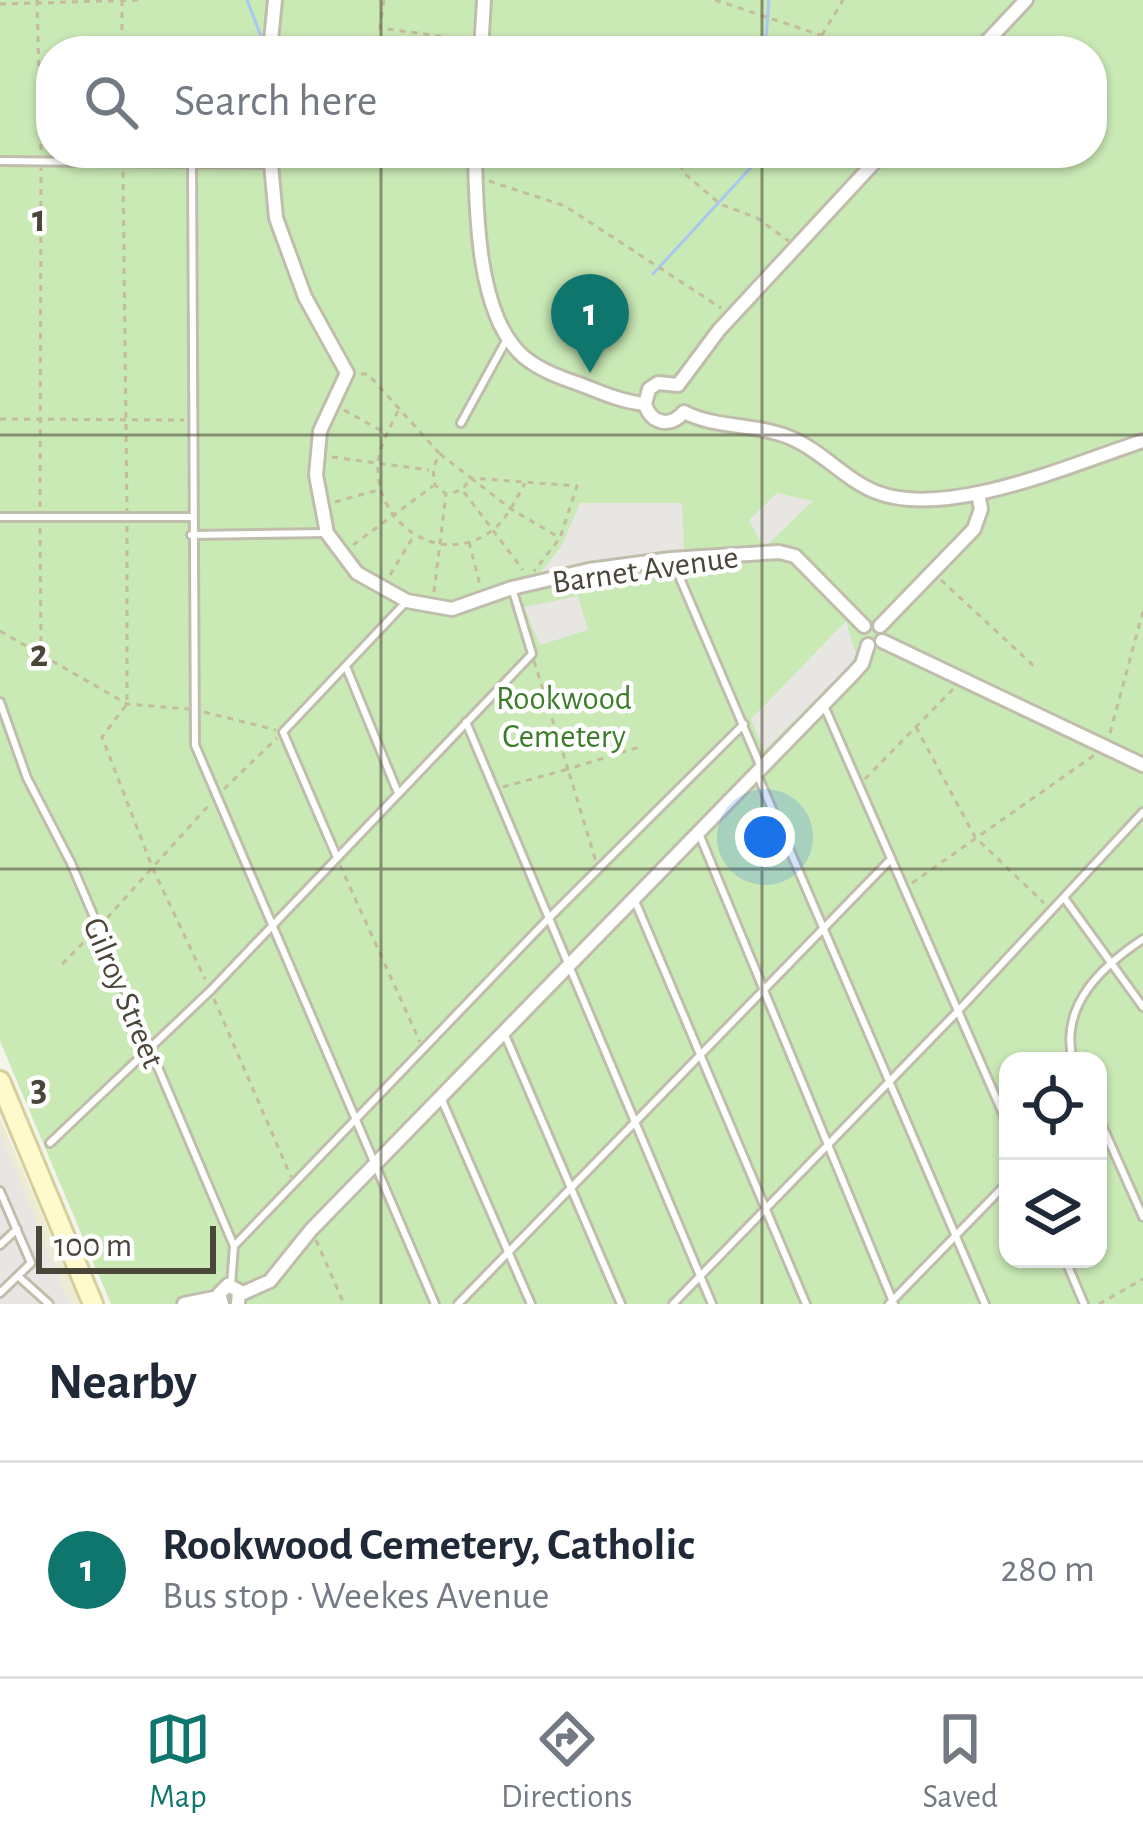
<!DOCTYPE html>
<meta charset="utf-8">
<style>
body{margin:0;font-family:"Alegreya Sans",sans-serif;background:#f2f2f3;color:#1f2937}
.controls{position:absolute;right:36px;bottom:36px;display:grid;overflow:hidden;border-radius:24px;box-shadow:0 3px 9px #0004}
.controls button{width:108px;height:108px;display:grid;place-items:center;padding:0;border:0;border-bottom:3px solid #e0e1e3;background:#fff;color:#1f2937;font:60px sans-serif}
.scale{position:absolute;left:36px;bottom:30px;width:180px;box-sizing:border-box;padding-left:12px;border:6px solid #4a4639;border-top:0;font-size:33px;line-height:42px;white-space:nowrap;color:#4a4639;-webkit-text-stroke:9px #fff;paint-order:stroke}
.you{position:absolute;left:765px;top:837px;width:42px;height:42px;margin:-30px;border:9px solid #fff;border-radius:50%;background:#1a73e8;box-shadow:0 0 0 18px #1a73e833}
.badge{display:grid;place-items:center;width:78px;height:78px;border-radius:50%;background:#0f766e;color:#fff;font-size:39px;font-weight:700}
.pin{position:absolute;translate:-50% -99px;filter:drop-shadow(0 3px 6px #0008)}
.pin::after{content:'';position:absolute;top:63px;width:42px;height:36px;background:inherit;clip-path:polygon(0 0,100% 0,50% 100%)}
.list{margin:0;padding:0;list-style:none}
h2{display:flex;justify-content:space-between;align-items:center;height:156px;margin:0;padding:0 48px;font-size:51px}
h2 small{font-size:39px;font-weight:400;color:#747a83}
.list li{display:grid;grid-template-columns:78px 1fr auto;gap:36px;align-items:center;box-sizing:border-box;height:216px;padding:0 48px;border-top:3px solid #e0e1e3}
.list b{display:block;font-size:45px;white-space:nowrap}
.list p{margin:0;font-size:39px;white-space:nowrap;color:#747a83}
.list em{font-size:39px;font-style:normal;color:#747a83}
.icon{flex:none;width:66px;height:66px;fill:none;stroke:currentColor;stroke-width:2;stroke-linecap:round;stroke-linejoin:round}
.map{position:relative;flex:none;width:1143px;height:1304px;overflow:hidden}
.search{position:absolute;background:#fff;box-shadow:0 3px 9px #0004;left:36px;right:36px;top:36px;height:132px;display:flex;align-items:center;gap:30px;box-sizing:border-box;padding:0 42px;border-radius:48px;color:#747a83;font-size:45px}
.sheet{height:372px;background:#fff}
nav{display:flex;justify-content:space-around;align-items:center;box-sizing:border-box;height:168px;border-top:3px solid #e0e1e3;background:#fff;font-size:33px;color:#747a83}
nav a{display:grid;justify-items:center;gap:6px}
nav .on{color:#0f766e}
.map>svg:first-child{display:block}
.education{fill:#eeebd5}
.green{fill:#c9e9b5;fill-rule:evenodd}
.parking{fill:#e7e6e2}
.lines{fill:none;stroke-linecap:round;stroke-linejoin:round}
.stream{stroke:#a9c7f0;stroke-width:3}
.service-casing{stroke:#c1bdad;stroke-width:12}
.minor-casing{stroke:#c1bdad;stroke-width:18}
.secondary-casing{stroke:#d4cf9b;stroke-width:24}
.path{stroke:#c3bc9f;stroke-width:3;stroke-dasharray:6 6;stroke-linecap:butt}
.service{stroke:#fff;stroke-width:6}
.minor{stroke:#fff;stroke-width:12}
.secondary{stroke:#fefacc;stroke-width:18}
.grid{fill:none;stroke:#4a4639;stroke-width:3;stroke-opacity:0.55}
.labels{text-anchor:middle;stroke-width:9;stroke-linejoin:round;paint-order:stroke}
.street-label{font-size:33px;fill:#4a4639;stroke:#fff}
.park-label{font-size:33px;fill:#3c7c2b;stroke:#fff}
.grid-label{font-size:39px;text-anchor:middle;font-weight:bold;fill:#4a4639;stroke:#fff;stroke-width:9;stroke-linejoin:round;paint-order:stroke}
</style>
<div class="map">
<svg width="1143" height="1304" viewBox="0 0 1143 1304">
<rect width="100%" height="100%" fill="#f5f4eb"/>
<path class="education" d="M0,1118L80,1304H0Z"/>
<path class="green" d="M0,0H1143V1304H111L0,1041ZM51,51H1092V153H51ZM1008,1061H1098V1259H1008Z"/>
<path class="parking" d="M777,493L813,501L764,548L749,520Z
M580,503H682L684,551L587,561L539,575L562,545Z
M578,596L588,630L540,645L524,607Z
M846,621L857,658L764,751L751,719Z
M0,1132L70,1304H0Z"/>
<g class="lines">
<path class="stream" d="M247,0L261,36
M765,51L769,0
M653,274L755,163L756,153"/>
<defs>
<path id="service" d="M0,161L271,164
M192,161L195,745L435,1304
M461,423L507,339
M0,517H192
M191,535L326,533
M673,562L760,765
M347,669L398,793
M0,702L27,778L71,863L234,1246L231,1285
M825,708L1008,1125
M466,722L712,1304
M757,774L985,1304
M700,836L894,1304
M336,855L283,732L405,603
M1065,899L1143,1007
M635,901L806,1304
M505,1035L621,1304
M1073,1061C1059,1006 1101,967 1143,939
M441,1098L531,1304
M1098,1116L1143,1217
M50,1143L211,990L532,654L512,588
M0,1191L31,1263L0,1293
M0,1245L17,1229
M234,1246L549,918L744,724
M1065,1259L1084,1304
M18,1276L49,1304
M458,1304L891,859
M673,1304L959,1010L1143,812
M889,1304L1008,1182"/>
<path id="minor" d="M270,51L275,0
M481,51L484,0
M978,51L1026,0
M270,153L276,218L305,297L347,373L320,431L316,475L327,533L357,573L407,601L452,609L512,588L589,570L671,559L779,552L795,556L864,626
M475,153C476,211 477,317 524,357C541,371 562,378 582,385C602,393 623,402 645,404
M678,385L719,330L883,153
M645,404C651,424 670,428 684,412
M645,404L649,389L658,383L678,385
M684,412C717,429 756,423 791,438C822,451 844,479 876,492C947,520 1072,464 1143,441
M880,626L974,529L981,509L978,494
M882,641L1143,765
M241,1294L270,1281L311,1230L851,676L862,664L868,645
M184,1304L219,1297
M222,1304L219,1294L228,1285L239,1291L238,1304"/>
<path id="secondary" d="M0,1081L93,1304"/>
</defs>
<use href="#service" class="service-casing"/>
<use href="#minor" class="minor-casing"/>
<use href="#secondary" class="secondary-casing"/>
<path class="path" d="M37,0L41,153
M122,0V51
M384,0L380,28L468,40
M715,0L869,51
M0,4L140,0
M822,35L843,0
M675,153L684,173L720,204L757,218L789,241
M123,172L127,511
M489,181L565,206L721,308
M361,374H368L439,453L433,470L435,485L446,494L462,490L471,478L511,509L560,538
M344,410L387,434
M398,411C391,426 379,446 378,463C374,525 443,570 494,529C508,517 516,499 525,483
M0,419L184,420
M440,454L471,478L577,486L560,538L534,571
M332,457L429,470
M464,492L523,570
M335,502L378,490
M40,507L41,168
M127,526V704L102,737L153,869L205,979
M40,528L41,652
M469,542L480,585
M353,545L433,486
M390,575L413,537
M941,580L1037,669
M434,592L446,494
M0,631L127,704L189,709
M534,661L568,769L643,746
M204,712L276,730
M916,727L975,837L1044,903
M1110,733L1143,611
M865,779L955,687
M503,787L568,769L596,862
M224,789L277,738
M340,865L420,1042
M912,883L1096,754
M107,918L209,805
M62,964L92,934
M214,999L291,1177
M316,1240L344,1304
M1099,1304L1143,1279"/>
<use href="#service" class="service"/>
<use href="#minor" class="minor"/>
<use href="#secondary" class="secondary"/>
</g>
<path class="grid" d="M381,0V51M762,0V51M381,153V1304M762,153V1304M0,435H1143M0,869H1143"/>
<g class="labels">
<g class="street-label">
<text transform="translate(645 568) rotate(-8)" y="12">Barnet Avenue</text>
<text transform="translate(125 992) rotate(67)" y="12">Gilroy Street</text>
</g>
<g class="park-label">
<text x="564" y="709">Rookwood<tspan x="564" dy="38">Cemetery</tspan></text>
</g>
</g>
<g class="grid-label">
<text x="39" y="231">1</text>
<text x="39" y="666">2</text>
<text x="39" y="1100">3</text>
</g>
</svg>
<div class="controls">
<button><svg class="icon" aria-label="locate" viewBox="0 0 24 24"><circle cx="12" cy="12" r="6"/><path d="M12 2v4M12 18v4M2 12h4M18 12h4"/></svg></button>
<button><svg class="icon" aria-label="layers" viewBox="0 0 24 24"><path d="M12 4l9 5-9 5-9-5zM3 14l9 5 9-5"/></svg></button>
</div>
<div class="scale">100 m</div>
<div class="you"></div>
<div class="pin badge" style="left:590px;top:373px">1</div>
<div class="search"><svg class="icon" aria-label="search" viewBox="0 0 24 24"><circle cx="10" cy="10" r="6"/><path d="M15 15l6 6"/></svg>Search here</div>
</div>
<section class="sheet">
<h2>Nearby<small></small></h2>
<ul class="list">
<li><span class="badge">1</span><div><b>Rookwood Cemetery, Catholic</b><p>Bus stop · Weekes Avenue</p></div><em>280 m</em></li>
</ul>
</section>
<nav>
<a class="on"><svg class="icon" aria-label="map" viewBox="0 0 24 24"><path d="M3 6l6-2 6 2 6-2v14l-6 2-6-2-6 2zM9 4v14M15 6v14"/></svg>Map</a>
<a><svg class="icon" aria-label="directions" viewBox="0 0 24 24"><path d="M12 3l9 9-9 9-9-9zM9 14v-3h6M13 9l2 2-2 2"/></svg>Directions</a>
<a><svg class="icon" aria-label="saved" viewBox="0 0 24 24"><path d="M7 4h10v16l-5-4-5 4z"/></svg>Saved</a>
</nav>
